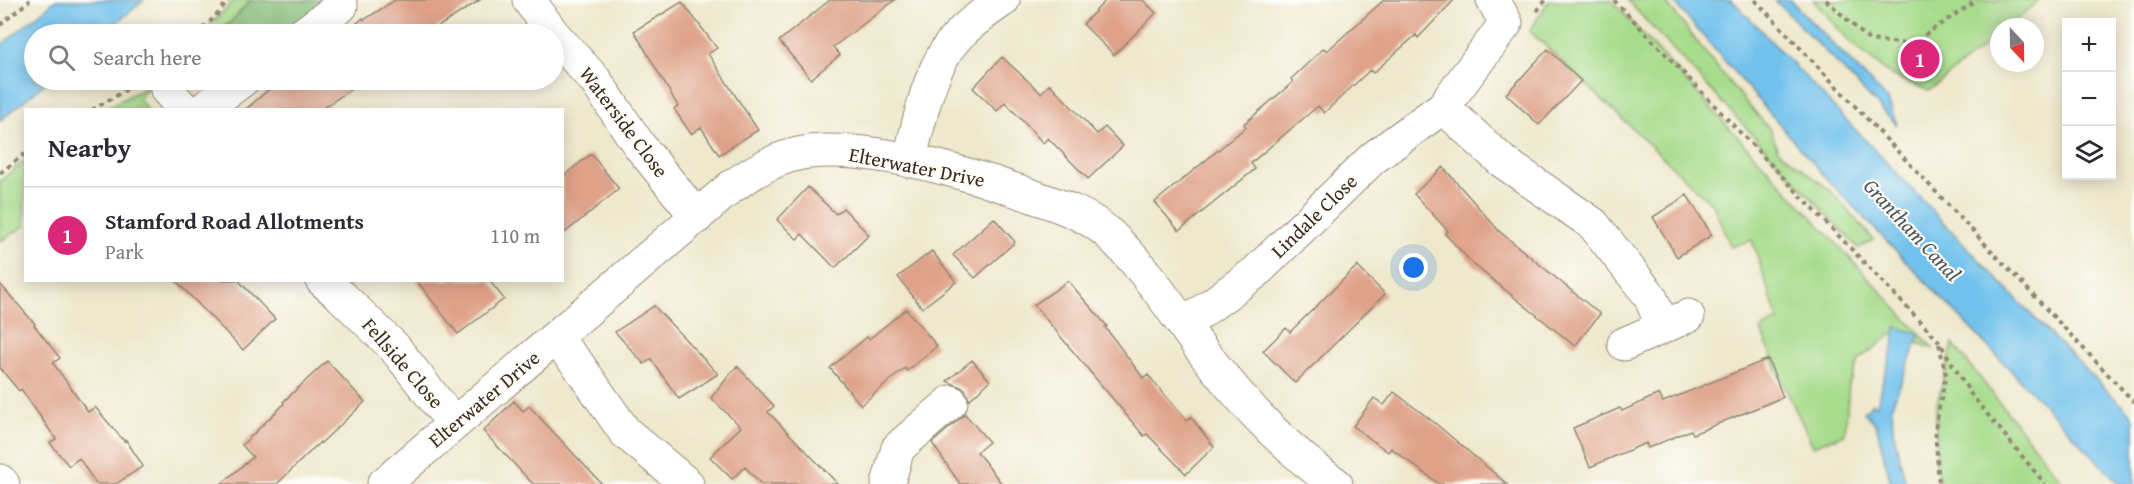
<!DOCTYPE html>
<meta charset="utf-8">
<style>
body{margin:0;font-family:"Gentium Book Plus",serif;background:#f2f2f3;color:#2b2b33}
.controls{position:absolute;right:18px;top:18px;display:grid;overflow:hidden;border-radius:0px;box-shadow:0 3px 15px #0003}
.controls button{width:54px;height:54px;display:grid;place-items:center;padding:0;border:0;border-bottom:2px solid #e1e1e2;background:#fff;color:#2b2b33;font:30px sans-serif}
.compass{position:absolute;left:1990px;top:18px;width:54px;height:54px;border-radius:50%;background:#fff;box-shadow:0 3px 15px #0003;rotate:158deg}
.you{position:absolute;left:1414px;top:268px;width:21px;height:21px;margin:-15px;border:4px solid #fff;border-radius:50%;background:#1a73e8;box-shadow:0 0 0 9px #1a73e833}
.badge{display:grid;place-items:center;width:39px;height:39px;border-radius:50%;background:#db2777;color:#fff;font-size:20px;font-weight:700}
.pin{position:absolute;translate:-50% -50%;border:3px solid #fff;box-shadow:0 2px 6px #0006}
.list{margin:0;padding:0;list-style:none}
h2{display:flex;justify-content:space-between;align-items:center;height:78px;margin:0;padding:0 24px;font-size:26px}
h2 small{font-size:20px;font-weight:400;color:#7c7c81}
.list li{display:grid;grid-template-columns:39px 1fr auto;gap:18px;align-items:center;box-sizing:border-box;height:96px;padding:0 24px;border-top:2px solid #e1e1e2}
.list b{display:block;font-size:22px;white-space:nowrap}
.list p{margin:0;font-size:20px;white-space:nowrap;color:#7c7c81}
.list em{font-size:20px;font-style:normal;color:#7c7c81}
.icon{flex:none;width:33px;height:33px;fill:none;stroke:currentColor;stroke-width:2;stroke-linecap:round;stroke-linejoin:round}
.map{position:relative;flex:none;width:2134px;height:484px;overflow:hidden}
.search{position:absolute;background:#fff;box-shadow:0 3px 15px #0003;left:24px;top:24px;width:540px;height:66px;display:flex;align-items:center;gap:15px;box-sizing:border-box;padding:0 21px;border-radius:33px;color:#7c7c81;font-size:22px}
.panel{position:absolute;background:#fff;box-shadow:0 3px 15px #0003;left:24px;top:108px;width:540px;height:174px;border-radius:0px}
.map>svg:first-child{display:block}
.green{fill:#a7dc8c;stroke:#718355;stroke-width:1.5}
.forest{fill:#85bc78;stroke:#60734b;stroke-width:1.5}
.water{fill:#72c2ed;stroke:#567686;stroke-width:1.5}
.building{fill:#dfa289}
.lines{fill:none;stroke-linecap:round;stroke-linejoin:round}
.minor-casing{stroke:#948975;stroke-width:35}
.path{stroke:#948975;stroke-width:4;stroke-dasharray:4.5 4.5;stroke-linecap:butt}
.minor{stroke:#fff;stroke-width:33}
.labels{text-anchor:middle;stroke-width:4.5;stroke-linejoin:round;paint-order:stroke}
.street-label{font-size:20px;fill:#3b2a1e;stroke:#fdfcf7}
.water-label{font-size:21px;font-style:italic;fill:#4c585c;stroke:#fdfcf7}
</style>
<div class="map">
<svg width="2134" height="484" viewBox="0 0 2134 484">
<rect width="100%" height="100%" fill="#fdfcf7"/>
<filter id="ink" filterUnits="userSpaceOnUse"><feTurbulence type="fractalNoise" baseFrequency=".0167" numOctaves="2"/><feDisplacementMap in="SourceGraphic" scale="12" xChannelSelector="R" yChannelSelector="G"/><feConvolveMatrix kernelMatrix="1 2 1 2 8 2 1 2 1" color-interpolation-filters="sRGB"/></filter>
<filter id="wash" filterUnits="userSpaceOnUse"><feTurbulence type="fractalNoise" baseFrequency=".008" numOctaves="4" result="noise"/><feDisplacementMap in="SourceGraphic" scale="24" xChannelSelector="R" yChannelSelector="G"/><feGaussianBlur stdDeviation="1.35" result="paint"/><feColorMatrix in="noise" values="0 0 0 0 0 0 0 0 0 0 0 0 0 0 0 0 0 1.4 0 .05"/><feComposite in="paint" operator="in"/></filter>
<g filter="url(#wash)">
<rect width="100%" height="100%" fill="#eee8cc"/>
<path class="green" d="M235,0H251C236,16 224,34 201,34Z
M1549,0H1611L1934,349L1893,334L1860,359L1849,384L1845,434L1813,446L1781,379L1761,330L1778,320L1752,240L1731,247L1713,205L1530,31Z
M1627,0H1664L1728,81L1771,131L1778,150L1831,191L1874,240L1858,248Z
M1813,0H2040L2007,27H1999V34L1929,91L1891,75L1851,43Z
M148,86L139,100L148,109H104Z
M25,160V226L0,241V181Z
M1953,344L2064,484H1940L1936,469V406Z"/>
<path class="forest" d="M251,0H340L292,34H212L224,29Z"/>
<path class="water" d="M56,0H144L103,34H34V80H49L0,121V46Z
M1672,0H1732L2043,327L2134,417V484H2120L1826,178Z
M1775,0H1790L1888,100L1897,125Z
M1896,327L1920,334L1892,405L1893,430L1906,484H1891L1876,424L1864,412L1873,403L1877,406L1881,386L1894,345Z"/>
<g id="blocks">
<path class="building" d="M395,0H480L427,34H344L363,18L364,20Z
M830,0H895L833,47L840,55L811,79L779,41Z
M1106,0H1143L1156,13L1114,55L1083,24Z
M1384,0H1454L1418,38L1416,35L1373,73L1370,70L1324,113L1318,106L1251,163L1255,169L1179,231L1155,202L1246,127L1244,124L1293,82L1291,79L1324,48L1327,51Z
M682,2L717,48L708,54L758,130L719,155L701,127L691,134L674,109L678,106L634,31Z
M1548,49L1581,81L1539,125L1506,94Z
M1002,57L1041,93L1050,84L1097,134L1105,127L1123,146L1088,179L1048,138L1043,143L1005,102L997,111L973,88Z
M280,80H365L320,110H245Z
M591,154L619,189L562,235V177Z
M1443,167L1500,232L1600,314L1575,346L1473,264L1445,234L1448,231L1414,194Z
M808,187L836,214L843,208L869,235L835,268L802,234L797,239L777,220Z
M1687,195L1712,235L1677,257L1653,217Z
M994,218L1015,242L975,278L953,255Z
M932,251L956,282L922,308L898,277Z
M1357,266L1385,294L1295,383L1263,351L1286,328L1290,332Z
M175,280H238L275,319L243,350Z
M416,280H489L504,299L458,334Z
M1068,281L1107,326L1105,327L1143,378L1148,375L1187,421L1191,417L1214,447L1186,474L1147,434L1144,436L1034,305Z
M0,284L35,324L34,325L60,358L53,363L88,412L95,407L124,441L126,440L143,466L116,484H96L79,458L69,466L50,443L56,439L21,389L19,391L0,368Z
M654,306L718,374L679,399L651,359L644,364L615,332Z
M906,309L937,346L907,371L905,368L861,405L830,368L867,337L869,339Z
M1768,359L1783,397L1693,434L1691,430L1648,448L1646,443L1590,467L1573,428L1620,408L1622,411L1659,394L1663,402Z
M972,360L990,381L969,400L965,389L947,381Z
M327,361L365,402L321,443L320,442L277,484H221L253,457L242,445L284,404L283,402Z
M737,366L774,406L768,412L838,484H761L745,467L732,479L710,457L741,427L711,398Z
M1394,392L1435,423L1507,484H1439L1391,448L1388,452L1353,426L1374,398L1384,405Z
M514,401L523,411L529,406L602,484H533L483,431Z
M965,414L989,442L977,452L1002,484H960L932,443Z"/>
</g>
</g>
<g filter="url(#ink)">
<use href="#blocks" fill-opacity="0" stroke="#948975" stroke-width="1.5"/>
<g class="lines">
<defs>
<path id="minor" d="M529,0L553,34L595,80L639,145L697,217
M303,34L341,6
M167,90L185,110
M1443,107L1506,23L1493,0
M202,110L243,80
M909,161C919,124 926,81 948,48C962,28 983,14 1003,0
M322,280L341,296L394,347L454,424
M1184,325L1256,272L1373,158L1443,107L1502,161L1593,224L1650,296L1663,327
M555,339L577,363L625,432L687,484
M1624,344L1688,316
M0,481L3,484
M384,484L731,187C756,170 778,156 809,152C876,145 972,174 1035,197C1060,206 1088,215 1108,233C1146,268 1173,312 1204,353C1242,402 1285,449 1336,484
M888,484L898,448L951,402"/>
</defs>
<use href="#minor" class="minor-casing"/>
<path class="path" d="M1614,0L1938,340L1970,393L2045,484
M1755,0L2134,402
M1826,0L1869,40L1911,44L1977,0
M1537,11L1546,0
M0,25L30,0
M196,34L216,16L228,0
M92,110L134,85
M0,173L26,153
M1939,344L1946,375L1935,429L1939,484"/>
<use href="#minor" class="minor"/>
</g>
</g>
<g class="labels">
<g class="street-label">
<text transform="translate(624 122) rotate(53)" y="7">Waterside Close</text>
<text transform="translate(917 167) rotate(11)" y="7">Elterwater Drive</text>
<text transform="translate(1314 216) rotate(-44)" y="7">Lindale Close</text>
<text transform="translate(403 363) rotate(49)" y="7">Fellside Close</text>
<text transform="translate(484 399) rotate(-40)" y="7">Elterwater Drive</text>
</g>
<g class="water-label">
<text transform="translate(1912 230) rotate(47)" y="7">Grantham Canal</text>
</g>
</g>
</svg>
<div class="controls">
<button>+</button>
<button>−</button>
<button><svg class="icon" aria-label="layers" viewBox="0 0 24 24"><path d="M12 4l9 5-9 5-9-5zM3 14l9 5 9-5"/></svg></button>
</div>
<svg class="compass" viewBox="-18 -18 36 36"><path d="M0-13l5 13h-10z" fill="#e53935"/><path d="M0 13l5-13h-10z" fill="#7c7c81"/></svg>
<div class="you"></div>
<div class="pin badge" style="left:1920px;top:59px">1</div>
<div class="search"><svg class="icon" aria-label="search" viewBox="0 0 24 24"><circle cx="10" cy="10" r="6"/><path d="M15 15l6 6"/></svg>Search here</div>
<section class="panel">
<h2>Nearby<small></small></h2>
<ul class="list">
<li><span class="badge">1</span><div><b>Stamford Road Allotments</b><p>Park</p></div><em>110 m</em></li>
</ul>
</section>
</div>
